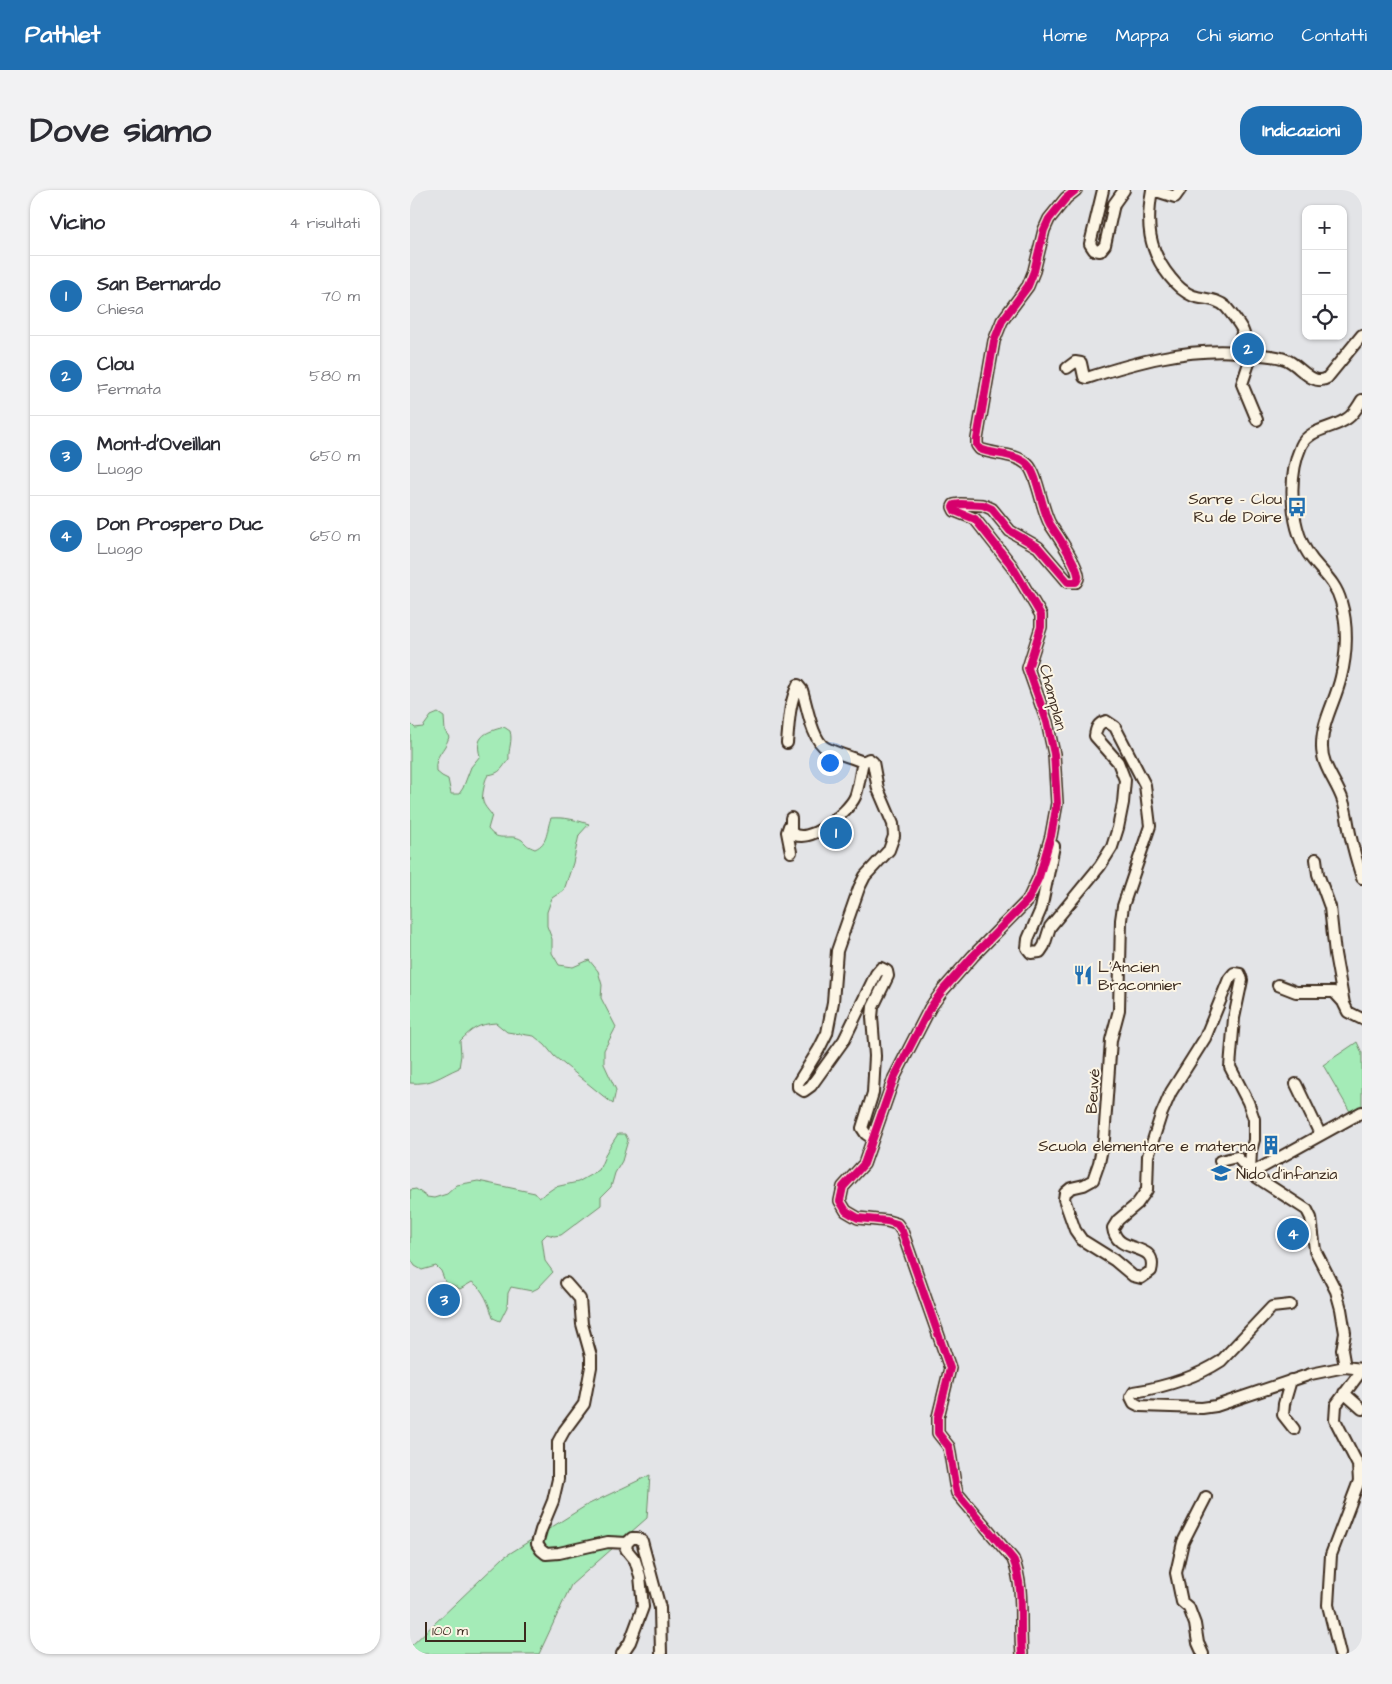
<!DOCTYPE html>
<html lang="it">
<meta charset="utf-8">
<style>
body{margin:0;font-family:"Architects Daughter",sans-serif;background:#f2f2f3;color:#2b2b33}
.controls{position:absolute;right:15px;top:15px;display:grid;overflow:hidden;border-radius:10px;box-shadow:0 1px 4px #0004}
.controls button{width:45px;height:45px;display:grid;place-items:center;padding:0;border:0;border-bottom:1px solid #e1e1e2;background:#fff;color:#2b2b33;font:25px sans-serif}
.scale{position:absolute;left:15px;bottom:12px;width:101px;box-sizing:border-box;padding-left:5px;border:2px solid #3b2a1e;border-top:0;font-size:14px;line-height:18px;white-space:nowrap;color:#3b2a1e;-webkit-text-stroke:4px #fcf5e5;paint-order:stroke}
.you{position:absolute;left:419px;top:572px;width:18px;height:18px;margin:-12px;border:4px solid #fff;border-radius:50%;background:#1a73e8;box-shadow:0 0 0 8px #1a73e833}
.badge{display:grid;place-items:center;width:32px;height:32px;border-radius:50%;background:#1f6fb2;color:#fff;font-size:16px;font-weight:700}
.pin{position:absolute;translate:-50% -50%;border:2px solid #fff;box-shadow:0 1px 5px #0006}
.list{margin:0;padding:0;list-style:none}
h2{display:flex;justify-content:space-between;align-items:center;height:65px;margin:0;padding:0 20px;font-size:21px}
h2 small{font-size:16px;font-weight:400;color:#7c7c81}
.list li{display:grid;grid-template-columns:32px 1fr auto;gap:15px;align-items:center;box-sizing:border-box;height:80px;padding:0 20px;border-top:1px solid #e1e1e2}
.list b{display:block;font-size:19px;white-space:nowrap}
.list p{margin:0;font-size:16px;white-space:nowrap;color:#7c7c81}
.list em{font-size:16px;font-style:normal;color:#7c7c81}
.icon{flex:none;width:28px;height:28px;fill:none;stroke:currentColor;stroke-width:2;stroke-linecap:round;stroke-linejoin:round}
.map{position:relative;flex:none;width:952px;height:1464px;overflow:hidden;border-radius:20px}
header{display:flex;align-items:center;gap:30px;box-sizing:border-box;height:70px;padding:0 25px;background:#1f6fb2;color:#fff}
header strong{font-size:24px}
nav{display:flex;gap:28px;margin-inline-start:auto;font-size:18px}
.intro{display:flex;align-items:center;justify-content:space-between;box-sizing:border-box;height:120px;padding:0 30px}
h1{margin:0;font-size:35px}
.button{padding:12px 22px;border-radius:20px;background:#1f6fb2;color:#fff;font-size:18px;font-weight:700}
main{display:flex;gap:30px;padding:0 30px}
aside{flex:1;background:#fff;border-radius:20px;box-shadow:0 1px 4px #0004}
.map>svg:first-child{display:block}
.green{fill:#a4ebb7;stroke:#708a6a}
.lines{fill:none;stroke-linecap:round;stroke-linejoin:round}
.minor-casing{stroke:#3b2a1e;stroke-width:14}
.minor{stroke:#fcf5e5;stroke-width:10}
.cycleway-casing{stroke:#fcf5e5;stroke-width:11}
.cycleway{stroke:#d6006c;stroke-width:8}
.labels{text-anchor:middle;stroke-width:4;stroke-linejoin:round;paint-order:stroke}
.poi-label{font-size:16px;fill:#3b2a1e;stroke:#fcf5e5;text-anchor:end}
.street-label{font-size:16px;fill:#3b2a1e;stroke:#fcf5e5}
</style>
<header>
<strong>Pathlet</strong>
<nav><a>Home</a><a>Mappa</a><a>Chi siamo</a><a>Contatti</a></nav>
</header>
<div class="intro"><h1>Dove siamo</h1><a class="button">Indicazioni</a></div>
<main>
<aside>
<h2>Vicino<small>4 risultati</small></h2>
<ul class="list">
<li><span class="badge">1</span><div><b>San Bernardo</b><p>Chiesa</p></div><em>70 m</em></li>
<li><span class="badge">2</span><div><b>Clou</b><p>Fermata</p></div><em>580 m</em></li>
<li><span class="badge">3</span><div><b>Mont-d'Oveillan</b><p>Luogo</p></div><em>650 m</em></li>
<li><span class="badge">4</span><div><b>Don Prospero Duc</b><p>Luogo</p></div><em>650 m</em></li>
</ul>
</aside>
<div class="map">
<svg width="952" height="1464" viewBox="0 0 952 1464">
<rect width="100%" height="100%" fill="#e3e4e7"/>
<filter id="ink" filterUnits="userSpaceOnUse"><feTurbulence type="fractalNoise" baseFrequency=".02" numOctaves="2"/><feDisplacementMap in="SourceGraphic" scale="10" xChannelSelector="R" yChannelSelector="G"/><feConvolveMatrix kernelMatrix="1 2 1 2 8 2 1 2 1" color-interpolation-filters="sRGB"/></filter>
<g filter="url(#ink)">
<path class="green" d="M28,523L34,527L35,541L39,547C35,561 24,565 26,581L32,586L38,589L41,604H49L53,598L61,577L70,566C64,545 77,542 94,537L100,541C103,551 98,559 99,569C91,579 91,583 78,585C75,590 75,592 74,597C71,612 72,613 82,625L78,639C89,654 100,642 112,650C117,655 117,656 125,659C139,653 136,640 141,628C155,627 166,630 179,634L169,645L163,673L154,700L142,708L137,722V736L142,749V763L149,775L163,777L179,770L188,781L192,795L191,808L206,837L194,860V874L206,900L203,914L144,866L135,855L124,846L97,842L86,833C68,834 62,839 50,851L51,865L49,878C30,886 22,895 0,893V533L5,538L13,537L21,526Z
M947,852L952,863V918L942,925L913,875Z
M208,944H215L218,950L212,971L205,983L201,997L191,1007V1015L151,1045L144,1046L137,1044L132,1049L135,1071L143,1082L128,1098L122,1101L101,1097L98,1103L97,1117L90,1131L83,1128C79,1115 74,1099 62,1092L50,1099L43,1095L36,1094L31,1081L26,1076L12,1080L5,1076L0,1068V1000L6,999L17,1007L24,1008L37,1004L47,995L68,991L125,1003L129,1008L145,997L168,992L189,980L197,961Z
M240,1285L237,1328L161,1395L129,1464H0V1457L94,1367L177,1315Z"/>
<g class="lines">
<defs>
<path id="minor" d="M693,0L680,54L684,60L690,61L695,55L704,14L714,0
M742,0C736,33 738,60 760,87C767,96 773,102 783,106C795,110 806,108 816,117C821,123 828,132 832,139C836,147 836,156 842,164C854,166 866,165 877,170C889,175 903,197 917,188L952,145
M743,0L765,7L770,0
M842,164L832,194L847,230
M657,178L665,172L671,173L674,187L677,188C726,172 777,158 828,162L832,143
M952,210C948,216 944,224 938,228C924,239 899,238 891,256C877,288 880,341 902,369C913,383 926,393 931,412C938,435 937,463 931,487C926,510 912,531 912,555C911,576 927,592 933,611C937,623 938,636 941,648C944,662 948,675 952,688
M377,553C379,533 379,513 388,495L392,500C397,515 402,551 416,558C428,564 441,567 453,572L459,569L463,572L468,599L483,634L484,646L479,660L455,686L449,698L427,761L423,812L417,843L409,859L388,893V897L394,901L401,896L434,850L466,784L471,778L477,781L478,786L463,817L462,827L465,866L463,903L452,938L456,944L462,948
M381,628V642C397,658 438,622 445,607C449,597 450,583 453,572
M379,636L377,642L381,662
M644,656L631,719L618,749L617,758L621,763L630,762L634,756L640,737L690,676L702,657L708,638L713,613L715,590L708,572L685,546C686,538 688,533 696,531L705,537L735,595L740,636L713,716L711,730L709,820L701,850L694,949L689,973L683,990L674,995L661,998L655,1003L654,1009L665,1040L672,1050L704,1070L723,1086L731,1088L741,1081C749,1050 706,1066 703,1038L708,1030L727,1014L737,1000L738,966L751,925L761,902L795,848L819,789L824,783L830,784L832,790L824,828L820,877L838,912L844,929V950L841,961L840,981L847,980L858,974L952,922
M906,669L908,684L920,717L925,764L934,814L938,822L952,829
M868,795L886,802H924L934,813
M886,894L910,944
M810,971L827,967L843,985L897,1020L901,1028L905,1060L926,1101L931,1119L935,1143L932,1160L935,1177
M156,1093L170,1109L172,1134L181,1166V1177L174,1214L154,1241L148,1252V1289L143,1311L131,1340L127,1354L131,1360L136,1364L149,1363L198,1352L217,1353
M880,1115L862,1117L811,1171C785,1188 754,1197 724,1202L721,1207L724,1213L730,1216L792,1218L806,1216L901,1184L935,1177L952,1179
M881,1190L874,1214L873,1225L884,1239
M934,1203L952,1219
M212,1464L220,1452L233,1417L230,1386L225,1370L216,1359L217,1353L222,1348H227L232,1351L250,1418L251,1464
M612,1464C609,1434 615,1398 603,1369L547,1303L545,1294L539,1257L528,1243V1227L540,1178L492,1041L487,1034L477,1031L448,1028L436,1021L430,1011L433,997L454,974L484,888L520,818L533,800L563,766L618,710L629,687L641,646L647,613L644,564L637,532L618,478L631,437V425L602,376L565,329L545,321L543,317L544,315L551,314L573,315L582,319L600,341L628,357L658,392H666C668,389 669,388 668,385C666,372 648,346 640,334C631,318 628,284 617,274C605,263 584,265 570,259L567,255V249L584,151L592,131L618,96L624,81L634,40L639,29L656,8L666,0
M793,1464L788,1453L785,1434L779,1418L772,1412L766,1383L773,1352L796,1307
M930,1464L918,1415L921,1365L949,1291L948,1275L925,1230L926,1215L952,1180"/>
</defs>
<use href="#minor" class="minor-casing"/>
<use href="#minor" class="minor"/>
<defs>
<path id="cycleway" d="M612,1464C609,1434 615,1398 603,1369L547,1303L545,1294L539,1257L528,1243V1227L540,1178L492,1041L487,1034L477,1031L448,1028L436,1021L430,1011L433,997L454,974L484,888L520,818L533,800L563,766L618,710L629,687L641,646L647,613L644,564L637,532L618,478L631,437V425L602,376L565,329L545,321L543,317L544,315L551,314L573,315L582,319L600,341L628,357L658,392H666C668,389 669,388 668,385C666,372 648,346 640,334C631,318 628,284 617,274C605,263 584,265 570,259L567,255V249L584,151L592,131L618,96L624,81L634,40L639,29L656,8L666,0"/>
</defs>
<use href="#cycleway" class="cycleway-casing"/>
<use href="#cycleway" class="cycleway"/>
</g>
</g>
<defs>
<symbol id="bus-bare" viewBox="-9 -9 18 18"><path d="M-5-6H5V4H4V6H2V4H-2V6H-4V4H-5ZM-3.5-4V0h7V-4ZM-3.5 1.2v1.5H-2V1.2ZM2 1.2v1.5H3.5V1.2Z" fill="#1f6fb2" stroke="#fcf5e5" stroke-width="2.5" paint-order="stroke"/></symbol>
<symbol id="restaurant-bare" viewBox="-9 -9 18 18"><path d="M-5-6h1v4h1v-4h1v4h1v-4h1v5L-1.5 .5V6h-2V.5L-5-1ZM5-6V6H3V1.5H1.5Q1.5-4 5-6Z" fill="#1f6fb2" stroke="#fcf5e5" stroke-width="2.5" paint-order="stroke"/></symbol>
<symbol id="building-bare" viewBox="-9 -9 18 18"><path d="M-4-6H4V6H1V3H-1V6H-4ZM-2.5-4.3h1.7v1.8h-1.7ZM.8-4.3h1.7v1.8H.8ZM-2.5-1h1.7V.8h-1.7ZM.8-1h1.7V.8H.8Z" fill="#1f6fb2" stroke="#fcf5e5" stroke-width="2.5" paint-order="stroke"/></symbol>
<symbol id="school-bare" viewBox="-9 -9 18 18"><path d="M0-5L7-2L0 1L-7-2ZM-4 1L0 2.5L4 1V4Q0 6-4 4Z" fill="#1f6fb2" stroke="#fcf5e5" stroke-width="2.5" paint-order="stroke"/></symbol>
</defs>
<g fill-rule="evenodd">
<use href="#bus-bare" x="873" y="303" width="28" height="28"/>
<use href="#restaurant-bare" x="659" y="771" width="28" height="28"/>
<use href="#building-bare" x="847" y="941" width="28" height="28"/>
<use href="#school-bare" x="797" y="969" width="28" height="28"/>
</g>
<g class="labels">
<g class="poi-label">
<text x="872" y="314">Sarre - Clou<tspan x="872" dy="18">Ru de Doire</tspan></text>
<text x="688" y="782" text-anchor="start">L'Ancien<tspan x="688" dy="18">Braconnier</tspan></text>
<text x="846" y="961">Scuola elementare e materna</text>
<text x="826" y="989" text-anchor="start">Nido d'infanzia</text>
</g>
<g class="street-label">
<text transform="translate(644 507) rotate(75)" y="6">Champlan</text>
<text transform="translate(682 901) rotate(-86)" y="6">Beuvé</text>
</g>
</g>
</svg>
<div class="controls">
<button>+</button>
<button>−</button>
<button><svg class="icon" aria-label="locate" viewBox="0 0 24 24"><circle cx="12" cy="12" r="6"/><path d="M12 2v4M12 18v4M2 12h4M18 12h4"/></svg></button>
</div>
<div class="scale">100 m</div>
<div class="you"></div>
<div class="pin badge" style="left:426px;top:643px">1</div>
<div class="pin badge" style="left:838px;top:159px">2</div>
<div class="pin badge" style="left:34px;top:1110px">3</div>
<div class="pin badge" style="left:883px;top:1044px">4</div>
</div>
</main>
